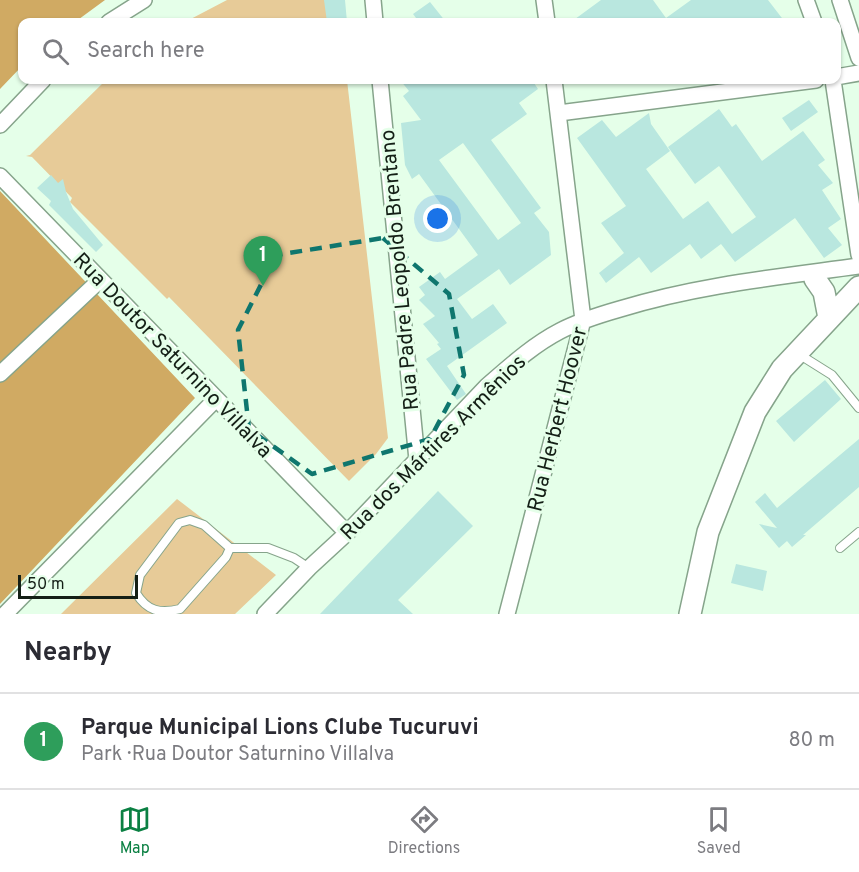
<!DOCTYPE html>
<meta charset="utf-8">
<style>
body{margin:0;font-family:Overpass,sans-serif;background:#f2f2f3;color:#2b2b33}
.scale{position:absolute;left:18px;bottom:15px;width:120px;box-sizing:border-box;padding-left:6px;border:3px solid #141f16;border-top:0;font-size:16px;line-height:21px;white-space:nowrap;color:#141f16;-webkit-text-stroke:4px #e5ffe9;paint-order:stroke}
.you{position:absolute;left:438px;top:219px;width:21px;height:21px;margin:-15px;border:4px solid #fff;border-radius:50%;background:#1a73e8;box-shadow:0 0 0 9px #1a73e833}
.badge{display:grid;place-items:center;width:39px;height:39px;border-radius:50%;background:#0b8043;color:#fff;font-size:20px;font-weight:700}
.pin{position:absolute;translate:-50% -50px;filter:drop-shadow(0 2px 3px #0008)}
.pin::after{content:'';position:absolute;top:32px;width:21px;height:18px;background:inherit;clip-path:polygon(0 0,100% 0,50% 100%)}
.list{margin:0;padding:0;list-style:none}
h2{display:flex;justify-content:space-between;align-items:center;height:78px;margin:0;padding:0 24px;font-size:26px}
h2 small{font-size:20px;font-weight:400;color:#7c7c81}
.list li{display:grid;grid-template-columns:39px 1fr auto;gap:18px;align-items:center;box-sizing:border-box;height:96px;padding:0 24px;border-top:2px solid #e1e1e2}
.list b{display:block;font-size:22px;white-space:nowrap}
.list p{margin:0;font-size:20px;white-space:nowrap;color:#7c7c81}
.list em{font-size:20px;font-style:normal;color:#7c7c81}
.icon{flex:none;width:33px;height:33px;fill:none;stroke:currentColor;stroke-width:2;stroke-linecap:round;stroke-linejoin:round}
.map{position:relative;flex:none;width:859px;height:614px;overflow:hidden}
.search{position:absolute;background:#fff;box-shadow:0 2px 4px #0004;left:18px;right:18px;top:18px;height:66px;display:flex;align-items:center;gap:15px;box-sizing:border-box;padding:0 21px;border-radius:12px;color:#7c7c81;font-size:22px}
.sheet{height:174px;background:#fff}
nav{display:flex;justify-content:space-around;align-items:center;box-sizing:border-box;height:84px;border-top:2px solid #e1e1e2;background:#fff;font-size:16px;color:#7c7c81}
nav a{display:grid;justify-items:center;gap:3px}
nav .on{color:#0b8043}
.map>svg:first-child{display:block}
.green{fill:#e7cb98}
.forest{fill:#d0aa63}
.building{fill:#b9e7df;fill-rule:evenodd}
.lines{fill:none;stroke-linecap:round;stroke-linejoin:round}
.lane-casing{stroke:#86a48b;stroke-width:10}
.street-casing{stroke:#86a48b;stroke-width:18}
.secondary-casing{stroke:#86a48b;stroke-width:24}
.lane{stroke:#fff;stroke-width:8}
.street{stroke:#fff;stroke-width:15}
.secondary{stroke:#fff;stroke-width:21}
.marked{fill:none;stroke:#0f766e;stroke-width:4.5;stroke-dasharray:12 8;stroke-linejoin:round}
.labels{text-anchor:middle;stroke-width:6;stroke-linejoin:round;paint-order:stroke}
.street-label{font-size:21px;fill:#141f16;stroke:#e5ffe9}
</style>
<div class="map">
<svg width="859" height="614" viewBox="0 0 859 614">
<rect width="100%" height="100%" fill="#e5ffe9"/>
<path class="green" d="M227,0H338L341,22H185Z
M106,80H347L388,438L376,454L349,481L169,297L167,299L70,202L72,198L32,157L26,156L30,155Z
M177,499L276,575L235,614H61Z"/>
<path class="forest" d="M0,0H105L75,22H22V66L0,89Z
M0,191L195,398L0,604Z"/>
<path class="building" d="M324,0H345L347,22H327Z
M601,0H653L666,18L691,0H768L785,22H571Z
M430,2L446,22H419L413,14Z
M400,80H532L538,89L519,103L527,114L491,140L541,208L534,213L549,232L551,255L510,285L499,269L457,299L472,319L493,304L507,323L447,366L466,394L457,400L426,359L441,349L437,344L439,343L423,324L435,316L419,300L425,295L419,287L440,272L445,279L478,255L419,174L412,179L405,165L401,123L421,120L403,96L409,91ZM463,143L521,223L498,240L439,160Z
M809,100L818,112L791,131L782,118Z
M719,109L732,127L736,124L762,161L803,131L825,160L818,165L833,183L822,190L841,219L828,228L842,245L824,258L795,218L735,262L721,244L701,259L690,244L651,273L639,257L606,283L599,273L624,253L601,223L626,206L577,138L602,120L616,137L649,113L651,124L670,151L646,169L683,219L708,201L732,234L756,217L719,166L695,184L668,147Z
M51,175L58,183L63,179L66,192L73,209L103,245L96,252L49,205L51,201L37,188Z
M825,380L841,399L794,442L776,421Z
M859,439V487L803,535H806L792,547L787,541L779,548L759,524L777,528L755,502L765,493L777,508Z
M438,491L473,526L398,600L413,614H320Z
M736,564L767,571L763,591L731,583Z"/>
<g class="lines">
<defs>
<path id="lane" d="M797,353L832,375L859,408
M230,548L226,557L180,609C160,614 147,611 136,593L140,575L179,523L190,520L204,525L230,548H268L294,558L309,568
M840,548L859,532"/>
<path id="street" d="M373,0L375,22
M544,0L547,22
M806,0L814,22
M840,0L859,58
M109,22L144,0
M836,77L859,73
M380,80L417,460
M833,80L859,255
M559,113L816,80
M0,125L43,80
M0,176L347,533
M0,374L100,280
M5,614L216,399
M265,614L309,568L347,533L487,386C510,366 533,345 560,331C579,321 599,315 620,309C698,285 779,277 859,266
M507,614L583,320L554,80"/>
<path id="secondary" d="M815,279L824,292L829,318
M690,614L708,532L755,412L782,369L859,287"/>
</defs>
<use href="#lane" class="lane-casing"/>
<use href="#street" class="street-casing"/>
<use href="#secondary" class="secondary-casing"/>
<use href="#lane" class="lane"/>
<use href="#street" class="street"/>
<use href="#secondary" class="secondary"/>
</g>
<path class="marked" d="M383,238L449,294L464,375L430,439L312,474L249,429L238,330L276,255Z"/>
<g class="labels">
<g class="street-label">
<text transform="translate(399 270) rotate(-95)" y="7">Rua Padre Leopoldo Brentano</text>
<text transform="translate(173 355) rotate(46)" y="7">Rua Doutor Saturnino Villalva</text>
<text transform="translate(557 419) rotate(-76)" y="7">Rua Herbert Hoover</text>
<text transform="translate(433 447) rotate(-45)" y="7">Rua dos Mártires Armênios</text>
</g>
</g>
</svg>
<div class="scale">50 m</div>
<div class="you"></div>
<div class="pin badge" style="left:263px;top:286px;background:#2e9e5b">1</div>
<div class="search"><svg class="icon" aria-label="search" viewBox="0 0 24 24"><circle cx="10" cy="10" r="6"/><path d="M15 15l6 6"/></svg>Search here</div>
</div>
<section class="sheet">
<h2>Nearby<small></small></h2>
<ul class="list">
<li><span class="badge" style="background:#2e9e5b">1</span><div><b>Parque Municipal Lions Clube Tucuruvi</b><p>Park · Rua Doutor Saturnino Villalva</p></div><em>80 m</em></li>
</ul>
</section>
<nav>
<a class="on"><svg class="icon" aria-label="map" viewBox="0 0 24 24"><path d="M3 6l6-2 6 2 6-2v14l-6 2-6-2-6 2zM9 4v14M15 6v14"/></svg>Map</a>
<a><svg class="icon" aria-label="directions" viewBox="0 0 24 24"><path d="M12 3l9 9-9 9-9-9zM9 14v-3h6M13 9l2 2-2 2"/></svg>Directions</a>
<a><svg class="icon" aria-label="saved" viewBox="0 0 24 24"><path d="M7 4h10v16l-5-4-5 4z"/></svg>Saved</a>
</nav>
